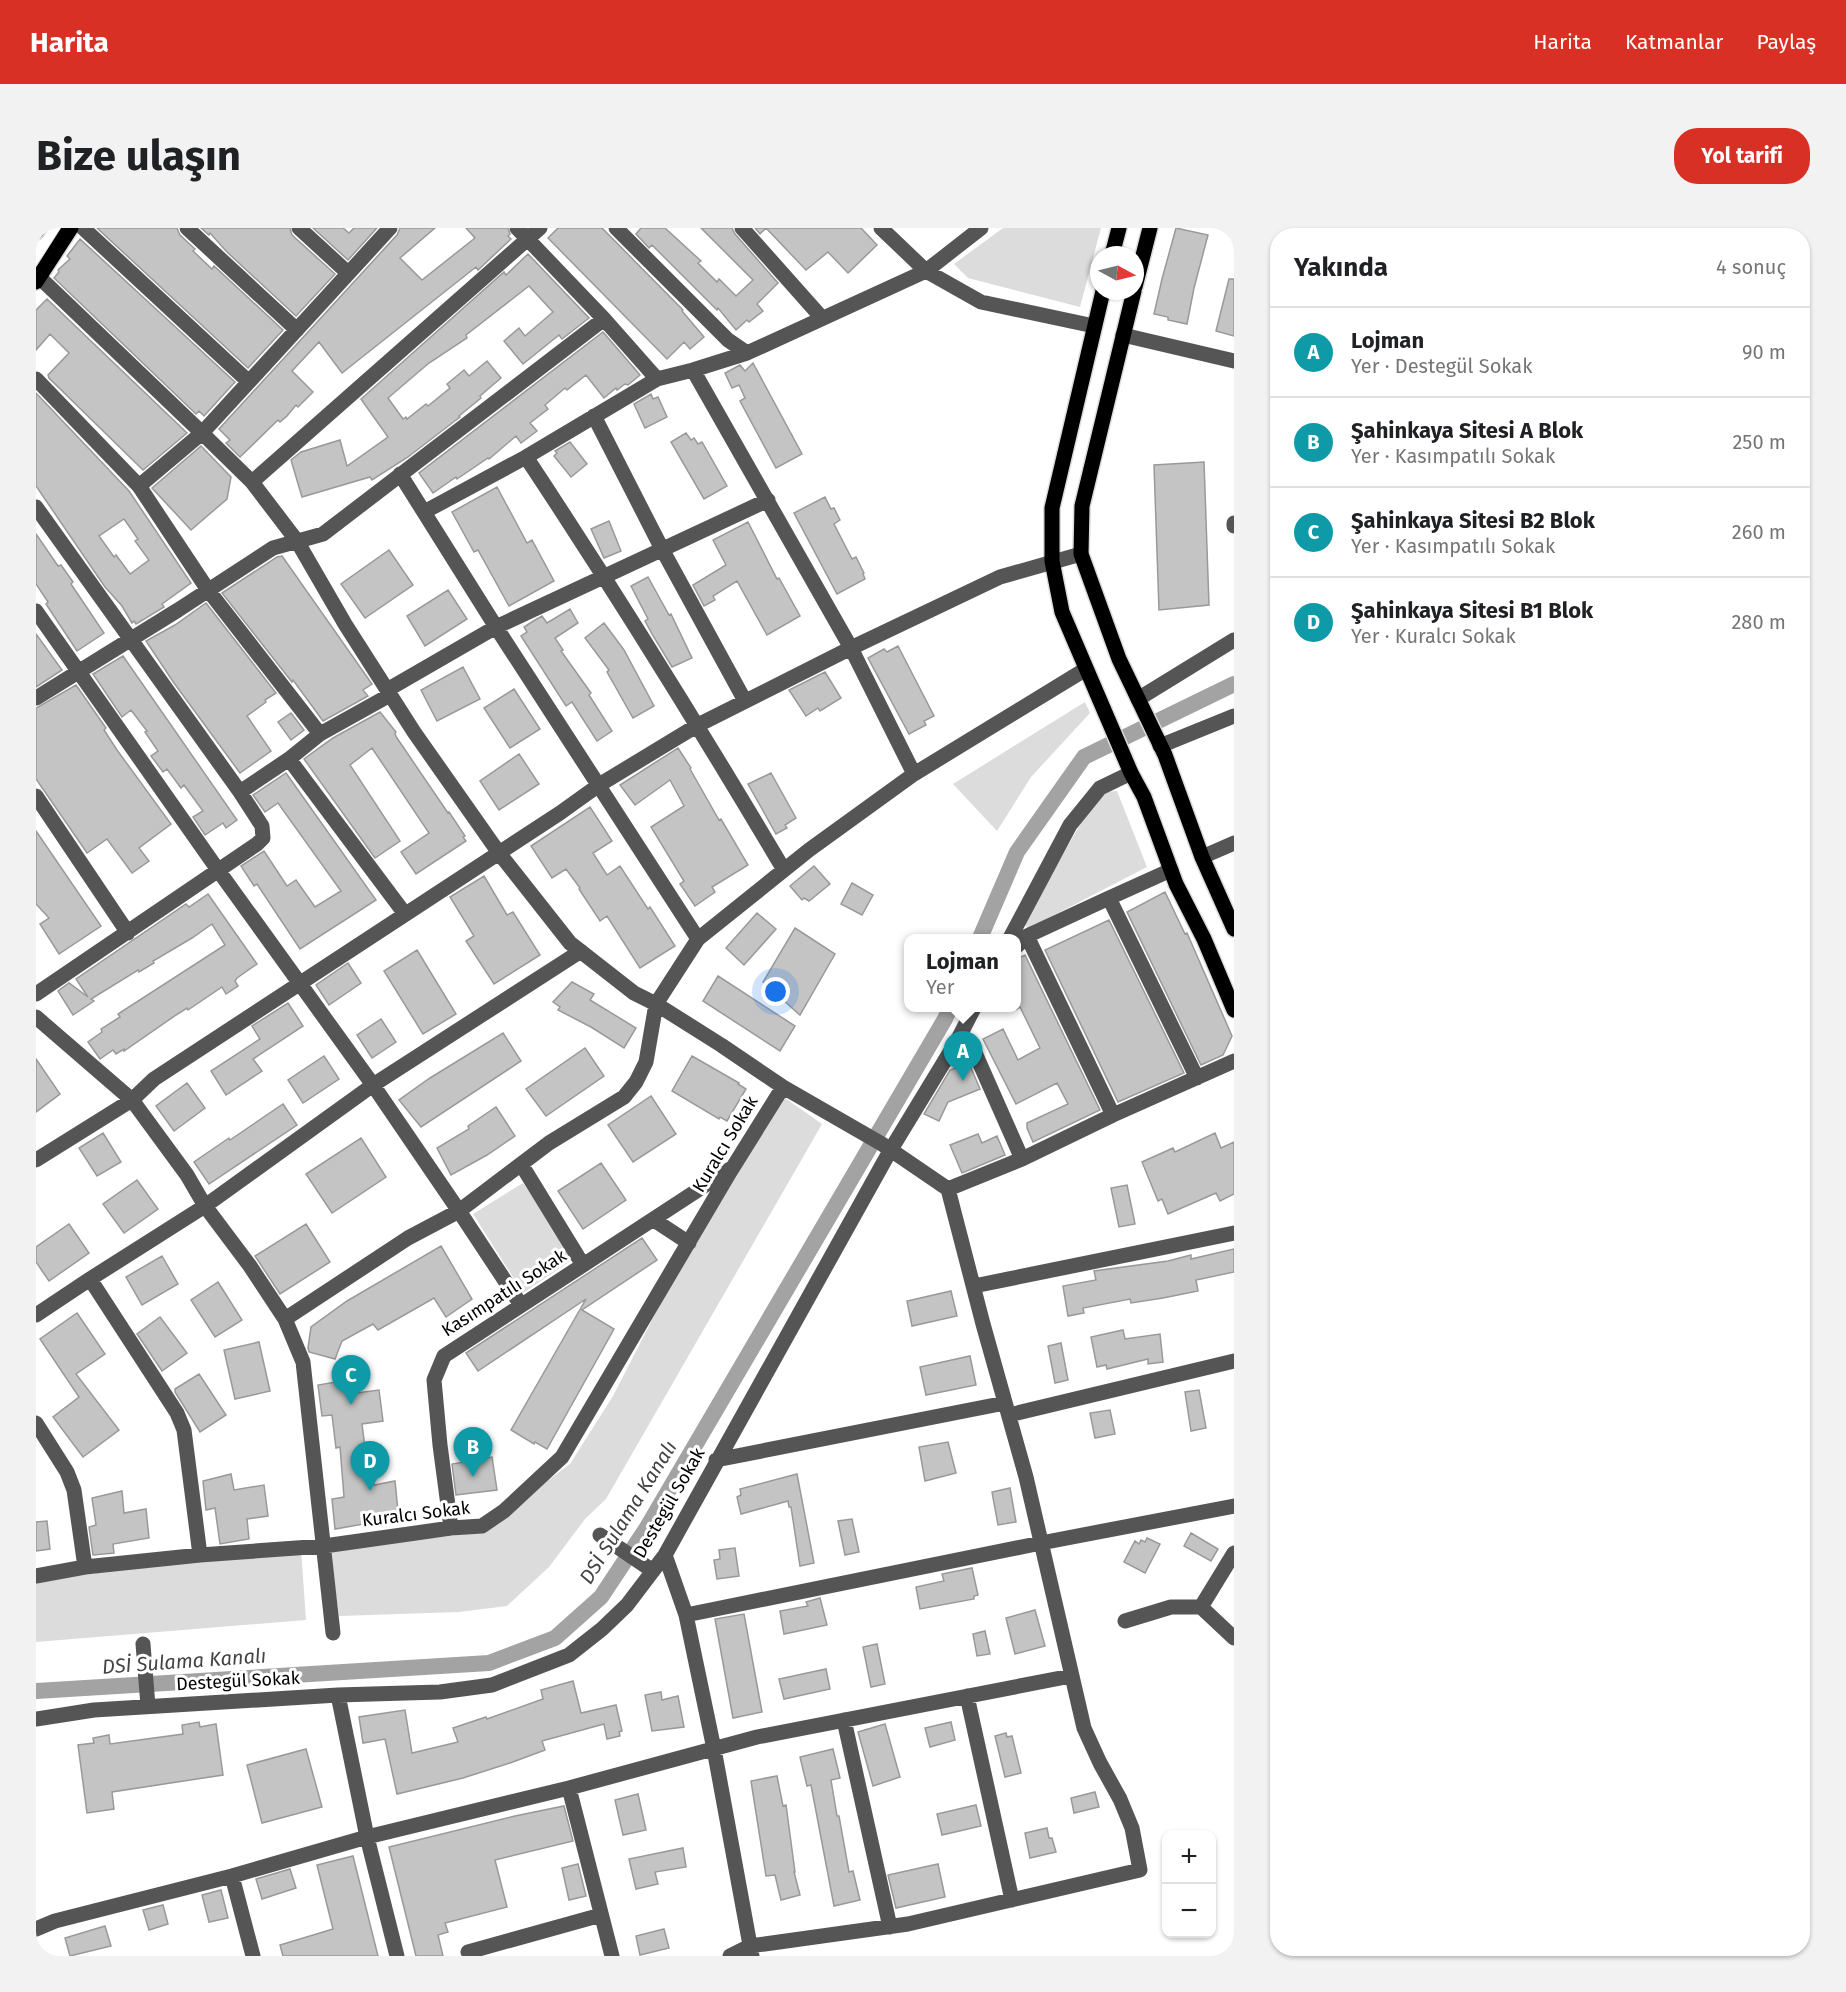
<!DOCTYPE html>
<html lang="tr">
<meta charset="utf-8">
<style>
body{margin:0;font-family:"Fira Sans",sans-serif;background:#f2f2f2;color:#202124}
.controls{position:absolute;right:18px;bottom:18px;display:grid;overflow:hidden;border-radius:12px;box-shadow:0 2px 4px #0004}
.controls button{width:54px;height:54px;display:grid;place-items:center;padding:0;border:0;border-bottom:2px solid #e0e0e0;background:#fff;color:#202124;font:30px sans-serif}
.compass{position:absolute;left:1054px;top:18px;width:54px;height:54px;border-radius:50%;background:#fff;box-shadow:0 2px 4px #0004;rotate:97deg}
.you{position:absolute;left:740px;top:764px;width:21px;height:21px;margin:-15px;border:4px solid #fff;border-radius:50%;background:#1a73e8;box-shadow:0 0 0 9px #1a73e833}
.badge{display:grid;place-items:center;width:39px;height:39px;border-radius:50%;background:#d93025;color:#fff;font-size:20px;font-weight:700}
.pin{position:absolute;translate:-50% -50px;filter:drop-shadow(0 2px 3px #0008)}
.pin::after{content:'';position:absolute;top:32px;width:21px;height:18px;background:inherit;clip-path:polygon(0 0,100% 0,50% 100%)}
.popup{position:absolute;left:868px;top:706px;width:117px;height:78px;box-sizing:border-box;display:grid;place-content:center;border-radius:12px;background:#fff;filter:drop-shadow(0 2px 4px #0005);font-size:20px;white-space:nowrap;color:#757577}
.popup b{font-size:22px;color:#202124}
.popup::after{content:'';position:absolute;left:50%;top:100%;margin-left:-12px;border:12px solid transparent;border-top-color:#fff}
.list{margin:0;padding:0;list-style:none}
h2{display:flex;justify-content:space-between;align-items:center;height:78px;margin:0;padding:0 24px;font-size:26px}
h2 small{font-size:20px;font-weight:400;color:#757577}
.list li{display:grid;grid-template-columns:39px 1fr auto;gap:18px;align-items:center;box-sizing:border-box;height:90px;padding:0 24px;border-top:2px solid #e0e0e0}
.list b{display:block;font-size:22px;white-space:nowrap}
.list p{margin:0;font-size:20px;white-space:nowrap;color:#757577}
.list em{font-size:20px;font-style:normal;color:#757577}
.map{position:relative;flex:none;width:1198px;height:1728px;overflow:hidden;border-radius:24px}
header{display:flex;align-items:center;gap:36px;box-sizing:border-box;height:84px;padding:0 30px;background:#d93025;color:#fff}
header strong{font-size:28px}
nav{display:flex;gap:33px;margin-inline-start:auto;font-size:21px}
.intro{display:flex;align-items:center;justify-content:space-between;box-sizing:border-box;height:144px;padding:0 36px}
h1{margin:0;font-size:42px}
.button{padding:15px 27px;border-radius:24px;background:#d93025;color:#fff;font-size:21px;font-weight:700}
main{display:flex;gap:36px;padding:0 36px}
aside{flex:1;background:#fff;border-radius:24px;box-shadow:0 2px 4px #0004}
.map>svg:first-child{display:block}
.green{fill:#dcdcdc}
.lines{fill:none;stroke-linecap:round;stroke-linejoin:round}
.canal{stroke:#a3a3a3;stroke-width:16}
.building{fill:#c4c4c4;stroke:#999;stroke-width:1.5;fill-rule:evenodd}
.major-casing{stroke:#dbdbdb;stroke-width:18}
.minor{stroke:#555;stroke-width:15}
.major{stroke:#000;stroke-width:15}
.tram{stroke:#000;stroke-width:1.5}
.labels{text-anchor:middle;stroke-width:6;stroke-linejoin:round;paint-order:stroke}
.street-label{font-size:18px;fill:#000;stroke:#fff}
.water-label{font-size:20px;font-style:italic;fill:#444;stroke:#fff}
</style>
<header>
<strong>Harita</strong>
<nav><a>Harita</a><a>Katmanlar</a><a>Paylaş</a></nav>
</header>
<div class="intro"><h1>Bize ulaşın</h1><a class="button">Yol tarifi</a></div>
<main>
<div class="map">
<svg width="1198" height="1728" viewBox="0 0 1198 1728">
<rect width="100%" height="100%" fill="#fff"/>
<path class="green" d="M967,0H1065L1044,79L932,50L918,36Z
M1049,474L1054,485L995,549L961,603L917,556Z
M1081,563L1111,639L991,701L988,693L1048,590L1070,564Z
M746,868L786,896L570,1271L549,1291L513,1339L471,1378L423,1384L303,1388L294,1321L441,1305L534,1236L577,1168L635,1055Z
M487,955L539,1030L487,1065L437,986Z
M265,1321L270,1392L0,1414V1352Z"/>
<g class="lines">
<path class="canal" d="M944,710L981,624L1048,529L1198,456
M0,1463L453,1435L519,1410L565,1369L610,1301L909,791L914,780"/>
</g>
<path class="building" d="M61,0H141L144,7L159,21L157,23L176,41L178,38L247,102L212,140Z
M165,0H254L256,7L299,46L260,88L191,24L174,5L173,7Z
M277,0H307L313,5L318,0H341L312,32Z
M364,0H399L364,30L386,52L439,10L430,0H472L474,6L472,8L475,11L442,42L440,39L306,145L283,114L256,143L277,164L262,179L260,177L251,188L244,194L242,192L204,229L190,215L194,212L183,201L361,7Z
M522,0H566L647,82L646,83L668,109L654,121L648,114L631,131L512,10Z
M605,0H629L665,33L662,35L681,54L683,51L700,68L717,52L665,0H696L699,6L742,55L721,76L727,83L713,94L711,92L700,102L682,80L681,82L616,17L613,20L600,6Z
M719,0H825L841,17L812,45L792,24L770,42L730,0L724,6Z
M1140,0L1172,7L1158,60L1151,96L1132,92V89L1118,86L1126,51Z
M44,11L199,154L168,188L163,183L160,186L18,50L23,44L22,42L34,31L31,28Z
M492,26L553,90L526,111L523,107L487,136L468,113L483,100L489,108L517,84L493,58L430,107L431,110L393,135L352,170L367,191L370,189L371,191L390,176L392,178L414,160L411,156L428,142L433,148L451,133L465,150L444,168L445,170L423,188L424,189L372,229L336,252L334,249L266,269L255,232L265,224L304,212L311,238L352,209L325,171L468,44L470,47Z
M1193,51H1198V108L1180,103Z
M11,71L151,205L107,242L13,150L12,147L33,125L14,106L0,122V82Z
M567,104L604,147L592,157L589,156L581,162L580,160L568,170L550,147L531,162L529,160L509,177L512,181L494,195L501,203L485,215L480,208L453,231L452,230L421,251L420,249L397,265L383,245Z
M717,135L766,226L740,240L704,173L709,170L703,157L696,160L689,145L704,137L709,143Z
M0,165L93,263L155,355L126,376L128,379L100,396L98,393L96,395L86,378L69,359L0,258ZM88,291L102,311L99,313L113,332L94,346L80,327L78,329L63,308Z
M615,166L617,171L622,169L631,189L609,200L598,176Z
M650,205L655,212L658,210L662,216L666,214L691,258L668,271L635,214Z
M534,214L551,236L535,249L518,228L521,225L519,223Z
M165,218L195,249L191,271L155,302L116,260Z
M1168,234L1173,377L1123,382L1118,237Z
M461,259L491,315L496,312L518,353L473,378L442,322L438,324L416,284Z
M789,269L795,281L798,280L804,292L798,296L816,331L820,329L828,345L827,346L829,351L801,366L758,285Z
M573,293L585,323L568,330L555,301Z
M712,294L741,351L743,350L764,388L731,407L701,353L677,368L679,372L668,378L657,357L690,337L677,312Z
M0,306L22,338L25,337L37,354L35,356L68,405L41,423L10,376L12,374L0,356Z
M353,322L377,357L329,390L305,356Z
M246,328L336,456L327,462L332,468L287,493L257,452L256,454L186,365L241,329Z
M612,349L633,387L635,386L656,430L636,439L616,406L609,393L612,391L595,358Z
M412,362L431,391L389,418L371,388Z
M170,375L240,465L229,472L230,474L211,488L235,523L204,545L138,455L110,413L139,397Z
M534,381L542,395L519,410L527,422L525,423L555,465L553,467L576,503L561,513L536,474L530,478L485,408L491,404L488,399L499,392L506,388L511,395Z
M568,395L588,422L618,478L597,490L571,444L573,442L549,410Z
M0,406L26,442L0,459Z
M862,418L898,488L888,493L890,497L873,506L832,430L848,421L851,424Z
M87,428L201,592L190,600L187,595L169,607L157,589L167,583L148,557L145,560L131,541L127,544L115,528L122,523L109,504L111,503L95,482L86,489L57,446Z
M427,439L444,471L401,493L385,462Z
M789,444L805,470L784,483L782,480L770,488L753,462Z
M40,457L70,500L68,502L81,522L135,596L103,620L113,633L96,645L71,611L51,625L0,551V480Z
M478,461L504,501L474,520L448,480Z
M344,484L360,504L359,506L361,510L412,585L413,584L429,608L427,609L430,613L380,646L365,624L393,605L336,520L314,537L364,613L339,630L268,531L297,510Z
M255,485L268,502L255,512L242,494Z
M642,520L655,540L654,541L683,592L685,591L712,637L676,659L679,664L659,678L644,656L648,653L615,599L648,578L634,552L599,577L584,557Z
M483,526L503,556L463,582L444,553Z
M250,545L340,672L264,721L221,656L218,658L205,638L228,623L251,658L260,652L279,679L305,663L242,575L229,584L217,567Z
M735,545L760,590L749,597L751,600L740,606L712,556Z
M554,579L576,613L557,625L571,647L584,638L612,681L614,679L639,718L604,740L571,688L564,693L543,661L544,660L530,641L516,650L495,618Z
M0,603L65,698L23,726L4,696L13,690L0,676Z
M778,638L794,656L773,673L768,670L766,672L754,658Z
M448,648L471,687L477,684L504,727L458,756L430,713L438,708L414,669Z
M816,655L837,667L826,687L805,676Z
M1129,664L1149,706L1151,705L1196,808L1187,827L1165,837L1091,684Z
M172,666L221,736L201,750L199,753L202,758L190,766L186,759L152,782L151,780L140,787L88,823V821L80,826L77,822L64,831L52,814L66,804L65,801L84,789L82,786L189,717L176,696L156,710L117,733L118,735L103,744L102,742L55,771L58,773L37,787L22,763L33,755L52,769L40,751L150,676L153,679Z
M721,685L740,701L708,737L690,720Z
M1073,692L1148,845L1082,874L1009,722Z
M759,700L799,726L764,787L727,754Z
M381,722L420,786L387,806L348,743Z
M989,727L1064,882L997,914L991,900V895L1032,876L1021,855L980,876L947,811L967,801L982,832L1004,820L984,779L981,781V731Z
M312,735L325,755L293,777L280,757Z
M682,748L759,798L744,823L667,773Z
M536,754L558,766L554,772L600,800L588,820L555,799L522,782L524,779L517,774Z
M252,775L267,798L217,831L226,843L190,867L175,843L224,811L216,798Z
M345,791L360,814L336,830L321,807Z
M467,805L485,833L385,899L363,872L394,850Z
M549,820L568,848L510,888L490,861Z
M288,828L303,851L267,875L252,852Z
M656,828L703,855L702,856L710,861L691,893L684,889L683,891L636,863Z
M0,831L24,866L0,884Z
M933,835L944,861L912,874L903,893L888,886L914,842Z
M151,855L169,880L138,903L120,878Z
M615,868L640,906L597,934L572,897Z
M247,876L261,897L173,956L158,934L193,910L194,912Z
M460,879L479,908L451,927L415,947L401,920L433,901L432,898Z
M67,905L85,934L61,948L43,920Z
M1179,905L1185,920L1198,914V966L1184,973L1180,965L1132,986L1126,971L1122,973L1106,934L1137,920L1139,924Z
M942,906L946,915L961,908L969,927L926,945L914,917Z
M325,910L350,949L296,985L270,946Z
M565,935L590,972L547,1001L522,963Z
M101,952L122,981L88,1005L67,976Z
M1091,957L1099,996L1083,999L1075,960Z
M33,996L53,1025L13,1053L0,1034V1019Z
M270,996L294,1034L244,1066L219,1028Z
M606,1010L621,1032L546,1082L578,1101L511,1221L499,1214L498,1216L475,1202L550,1071L442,1143L430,1125Z
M405,1018L436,1071L410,1089L398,1070L342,1102L337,1096L306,1113L299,1131L273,1124L272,1120L275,1099L311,1073Z
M1198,1021V1044L1160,1052L1162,1063L1127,1070L1095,1075L1094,1071L1047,1080L1048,1085L1032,1088L1027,1058L1060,1052L1058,1043L1132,1033L1155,1027V1031Z
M126,1028L142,1056L106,1077L90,1049Z
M182,1054L206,1092L179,1109L155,1072Z
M915,1063L921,1088L876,1098L871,1073Z
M41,1085L69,1126L40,1146L83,1202L47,1229L17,1189L43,1169L4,1111Z
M124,1089L151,1125L126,1143L101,1106Z
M1087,1102L1089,1111L1124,1106L1127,1134L1112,1136V1131L1071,1141L1070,1137L1061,1139L1055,1109Z
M223,1114L234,1163L199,1171L188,1122Z
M1025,1115L1032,1152L1019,1155L1012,1118Z
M934,1128L940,1157L890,1167L884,1139Z
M163,1146L190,1187L164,1204L139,1164V1161Z
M312,1152L313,1166L343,1162L347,1193L326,1196L331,1235L335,1234L338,1257L359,1253L362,1283L326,1288L328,1296L299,1301L296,1271L308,1269L304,1219L300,1220L296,1187L286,1188L282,1157Z
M1163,1162L1170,1200L1155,1203L1149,1164Z
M1074,1182L1079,1206L1059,1210L1054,1185Z
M912,1214L920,1245L889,1253L883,1219Z
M456,1229L461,1262L420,1267L416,1236Z
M195,1246L198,1262L228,1257L232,1288L211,1291L213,1311L184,1316L179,1280L170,1282L167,1253Z
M761,1246L778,1335L764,1338L755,1279H753L752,1273L705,1286L701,1269L705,1267L704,1261Z
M974,1260L980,1294L962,1297L956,1264Z
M86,1263L88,1285L110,1281L113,1310L77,1316L78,1325L57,1327L53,1299L60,1297L56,1270Z
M816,1291L823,1324L809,1327L802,1293Z
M11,1293L14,1321L0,1323V1294Z
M1155,1305L1182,1321L1175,1333L1148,1318Z
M1111,1310L1124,1316L1109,1345L1088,1334L1099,1313L1103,1316L1105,1312L1109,1314Z
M699,1320L703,1348L681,1351L678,1332L684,1331L683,1322Z
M936,1340L942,1367L938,1368V1371L884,1381L880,1359L908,1353L906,1346Z
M784,1370L791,1397L748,1406L744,1383L772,1378L770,1374Z
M999,1382L1009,1418L979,1426L970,1390Z
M708,1386L726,1484L697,1490L679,1391Z
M949,1403L954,1426L941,1428L937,1406Z
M841,1416L849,1456L835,1459L827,1419Z
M790,1441L794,1461L748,1471L743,1451Z
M537,1453L545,1485L580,1477L586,1503L583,1504L584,1508L571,1511L568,1496L506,1513L509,1522L474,1535L427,1550L361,1566L349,1511L327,1515L323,1489L369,1482L376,1525L422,1514L417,1500L450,1489L451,1491L507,1471L505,1462Z
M625,1464L626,1472L642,1468L648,1499L616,1503L609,1467Z
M163,1494L164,1499L180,1496L187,1547L76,1564L78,1581L51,1585L42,1517L58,1515L57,1510L73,1507L74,1516L147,1506L146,1497Z
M915,1494L919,1512L894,1519L889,1500Z
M849,1496L864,1549L837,1558L822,1504Z
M970,1505L971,1509L976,1508L985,1545L969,1549L959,1508Z
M270,1521L286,1579L226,1595L211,1537Z
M797,1521L804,1550L795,1552L801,1588H803L813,1644L817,1643L824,1672L798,1678L775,1557L771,1558L764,1529Z
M741,1548L747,1578L750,1577L759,1644H758L764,1667L745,1672L739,1647L730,1648L715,1553Z
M1059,1564L1063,1579L1038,1585L1035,1570Z
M602,1566L610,1602L587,1607L579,1572Z
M940,1577L945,1598L906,1607L901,1586Z
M528,1578L537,1613L459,1632L471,1679L409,1695L412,1704L402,1707L407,1728H380L353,1619L479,1588Z
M1011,1600L1013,1610H1016L1020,1624L994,1630L989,1605Z
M647,1620L650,1639L619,1644L622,1656L600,1661L593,1631Z
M317,1628L342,1728H247L244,1717L297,1701L281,1637Z
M542,1636L550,1668L533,1672L526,1640Z
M902,1636L909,1669L860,1680L852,1647Z
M254,1641L260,1660L226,1671L220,1651Z
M185,1662L192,1690L173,1694L166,1667Z
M127,1677L132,1696L113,1702L107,1682Z
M69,1698L75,1718L34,1728L29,1710Z
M628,1701L633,1720L604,1727L600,1708Z"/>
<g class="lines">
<defs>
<path id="major" d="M0,4L3,0
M1076,27L1083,0
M0,54L35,0
M1099,59L1114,0
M1067,63L1016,280V333L1026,384L1095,545L1108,569L1140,656L1168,711L1198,782
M1098,63L1046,278L1045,326L1083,431L1129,527L1166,629L1198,701"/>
</defs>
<use href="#major" class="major-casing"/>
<path class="minor" d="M47,0L213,154
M151,0L261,102
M263,0L312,45
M481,0L568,91L621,151
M504,0L216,254L261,313L309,396L378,504L463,625L534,715L598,765L620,776L685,817L747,859L846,916L912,961L947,1096L990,1249L1048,1500L1064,1535L1084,1571L1096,1600L1104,1642L872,1696L714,1718L694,1728
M580,0L692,112L711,125
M706,0L786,90
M845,0L890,43L945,74L1058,98
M3,49L166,205L103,258
M1087,107L1198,133
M657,142L815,420L878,546
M0,151L103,258L172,362L284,506
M558,188L626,321L709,473
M364,246L460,399L662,711
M216,254L166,205L354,0
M0,279L204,564L226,598L227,610L221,616L0,766
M388,284L490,229
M1198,295V298
M0,383L182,642L337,857L169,978L54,1051
M351,462L460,399L732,272
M0,470L142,382L237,320L287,306L568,91
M1102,471L1198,412
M1124,518L1198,488
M253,531L369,686
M204,564L253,531L284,506L354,467
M0,568L92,705
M1166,629L1198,615
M748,642C665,502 580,365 490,229L621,151L657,142L711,125L890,43L945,0
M1073,670L1135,642
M991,708L1073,670L1161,850
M974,710L1034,597L1064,560L1095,545
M981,718L991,708L1077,887
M0,789L96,872L151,947L169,978L214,1038L249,1091L267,1134L297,1405
M922,811L936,818L986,931
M0,932L96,872L118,851L524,585L563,557L662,497L815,420L964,349L1045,326
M485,936L547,1037
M912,961L986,931L1077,887L1198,833
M618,992L653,1015
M938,1058L1198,1005
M485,1077L423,983L337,857L545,723
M0,1087L54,1051L141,1185L148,1202L164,1327
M249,1091L372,1010L423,983L513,915L588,869L600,854L610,834L620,776L662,711L773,622L878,546L1050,441
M973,1187L1198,1133
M0,1195L31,1244L38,1262L49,1339
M680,1232L969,1175
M415,1300L404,1217L398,1152L408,1128L694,941
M564,1307L617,1343
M629,1327L650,1387L678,1521L716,1728
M0,1348L49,1339L164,1327L288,1318L415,1300L446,1298L468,1283L526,1229L694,944L747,859
M1165,1379L1198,1325
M650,1387L1005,1315L1198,1278
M1089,1393L1135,1379H1165L1198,1410
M107,1416L112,1478
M302,1467L331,1609L533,1560L721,1509L1035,1448
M931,1468L976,1672
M0,1491L58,1482L302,1467L404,1464L456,1457L533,1427L566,1401L591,1377L629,1327L854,923L922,811L938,780
M808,1492L854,1699
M533,1560L576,1728
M196,1648L217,1728
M0,1701L19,1693L196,1648L331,1609L361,1728
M434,1728L432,1724L565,1687"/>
<use href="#major" class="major"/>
<path class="tram" d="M0,41L26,0"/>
</g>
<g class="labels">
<g class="street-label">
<text transform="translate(689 916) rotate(-59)" y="6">Kuralcı Sokak</text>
<text transform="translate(468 1065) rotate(-33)" y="6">Kasımpatılı Sokak</text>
<text transform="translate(633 1275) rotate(-60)" y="6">Destegül Sokak</text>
<text transform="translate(380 1286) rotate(-7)" y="6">Kuralcı Sokak</text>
<text transform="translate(202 1453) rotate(-3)" y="6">Destegül Sokak</text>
</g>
<g class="water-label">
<text transform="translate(592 1284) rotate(-58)" y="7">DSİ Sulama Kanalı</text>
<text transform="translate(148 1433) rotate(-4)" y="7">DSİ Sulama Kanalı</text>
</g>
</g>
</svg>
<div class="controls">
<button>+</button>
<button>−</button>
</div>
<svg class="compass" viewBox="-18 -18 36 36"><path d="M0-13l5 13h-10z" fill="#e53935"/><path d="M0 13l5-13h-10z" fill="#757577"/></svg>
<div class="you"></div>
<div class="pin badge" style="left:927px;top:853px;background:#0f9aa8">A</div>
<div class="popup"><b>Lojman</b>Yer</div>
<div class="pin badge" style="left:437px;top:1249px;background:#0f9aa8">B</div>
<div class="pin badge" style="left:315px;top:1177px;background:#0f9aa8">C</div>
<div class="pin badge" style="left:334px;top:1263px;background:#0f9aa8">D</div>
</div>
<aside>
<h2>Yakında<small>4 sonuç</small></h2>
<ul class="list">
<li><span class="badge" style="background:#0f9aa8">A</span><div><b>Lojman</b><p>Yer · Destegül Sokak</p></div><em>90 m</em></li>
<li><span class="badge" style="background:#0f9aa8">B</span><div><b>Şahinkaya Sitesi A Blok</b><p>Yer · Kasımpatılı Sokak</p></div><em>250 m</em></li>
<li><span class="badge" style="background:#0f9aa8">C</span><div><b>Şahinkaya Sitesi B2 Blok</b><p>Yer · Kasımpatılı Sokak</p></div><em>260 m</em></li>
<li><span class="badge" style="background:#0f9aa8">D</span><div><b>Şahinkaya Sitesi B1 Blok</b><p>Yer · Kuralcı Sokak</p></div><em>280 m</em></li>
</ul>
</aside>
</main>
